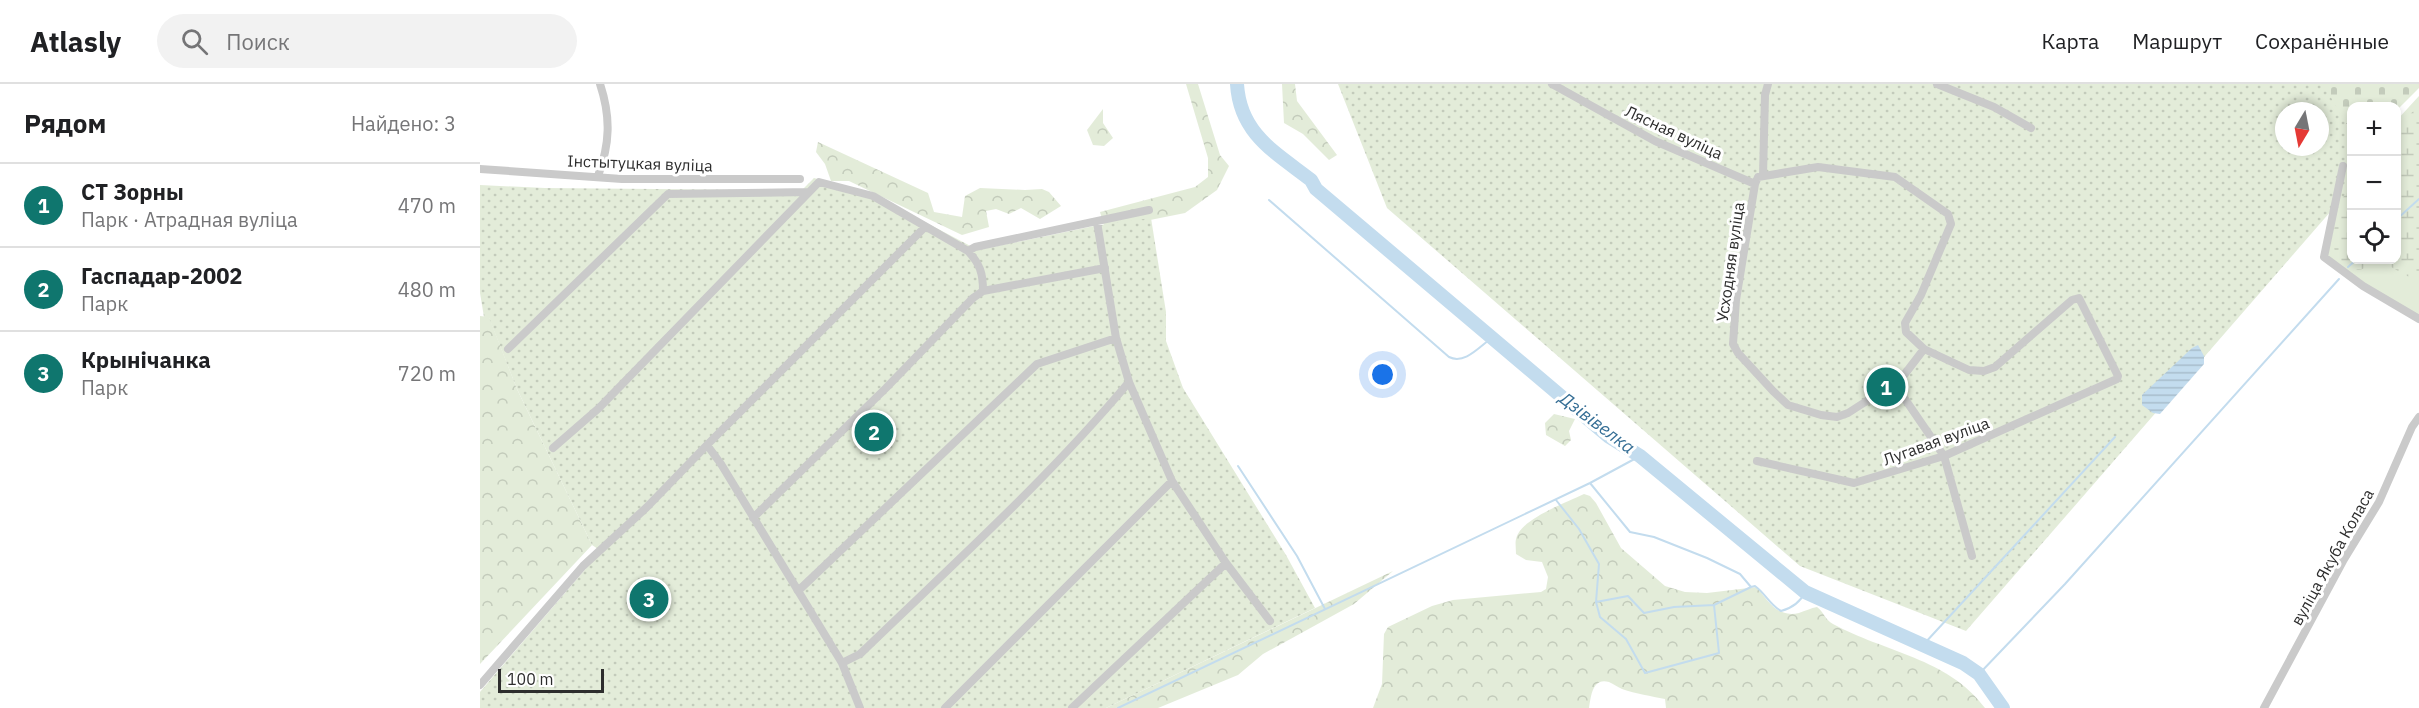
<!DOCTYPE html>
<html lang="ru">
<meta charset="utf-8">
<style>
body{margin:0;font-family:"IBM Plex Sans",sans-serif;background:#f2f2f2;color:#202124}
.controls{position:absolute;right:18px;top:18px;display:grid;overflow:hidden;border-radius:12px;box-shadow:0 3px 9px #0003}
.controls button{width:54px;height:54px;display:grid;place-items:center;padding:0;border:0;border-bottom:2px solid #e0e0e0;background:#fff;color:#202124;font:30px sans-serif}
.compass{position:absolute;left:1795px;top:18px;width:54px;height:54px;border-radius:50%;background:#fff;box-shadow:0 3px 9px #0003;rotate:190deg}
.scale{position:absolute;left:18px;bottom:15px;width:106px;box-sizing:border-box;padding-left:6px;border:3px solid #2d2d2d;border-top:0;font-size:16px;line-height:21px;white-space:nowrap;color:#2d2d2d;-webkit-text-stroke:4px #fff;paint-order:stroke}
.you{position:absolute;left:903px;top:291px;width:21px;height:21px;margin:-15px;border:4px solid #fff;border-radius:50%;background:#1a73e8;box-shadow:0 0 0 9px #1a73e833}
.badge{display:grid;place-items:center;width:39px;height:39px;border-radius:50%;background:#0f766e;color:#fff;font-size:20px;font-weight:700}
.pin{position:absolute;translate:-50% -50%;border:3px solid #fff;box-shadow:0 2px 6px #0006}
.list{margin:0;padding:0;list-style:none}
h2{display:flex;justify-content:space-between;align-items:center;height:78px;margin:0;padding:0 24px;font-size:26px}
h2 small{font-size:20px;font-weight:400;color:#757577}
.list li{display:grid;grid-template-columns:39px 1fr auto;gap:18px;align-items:center;box-sizing:border-box;height:84px;padding:0 24px;border-top:2px solid #e0e0e0}
.list b{display:block;font-size:22px;white-space:nowrap}
.list p{margin:0;font-size:20px;white-space:nowrap;color:#757577}
.list em{font-size:20px;font-style:normal;color:#757577}
.icon{flex:none;width:33px;height:33px;fill:none;stroke:currentColor;stroke-width:2;stroke-linecap:round;stroke-linejoin:round}
.map{position:relative;flex:none;width:1939px;height:624px;overflow:hidden}
header{display:flex;align-items:center;gap:36px;box-sizing:border-box;height:84px;padding:0 30px;background:#fff;border-bottom:2px solid #e0e0e0}
header strong{font-size:28px}
nav{display:flex;gap:33px;margin-inline-start:auto;font-size:21px}
.search{width:420px;height:54px;background:#f2f2f2;display:flex;align-items:center;gap:15px;box-sizing:border-box;padding:0 21px;border-radius:33px;color:#757577;font-size:22px}
main{display:flex}
aside{flex:1;background:#fff}
.map>svg:first-child{display:block}
.grass{fill:#e3ecd9}
.forest{fill:url(#forest-crowns)}
.wetland{fill:url(#wetland-marsh)}
.cemetery{fill:url(#cemetery-stones)}
.garden{fill:url(#garden-dots);fill-rule:evenodd}
.water{fill:url(#water-rules)}
.lines{fill:none;stroke-linecap:round;stroke-linejoin:round}
.stream{stroke:#c3dcee;stroke-width:2}
.river{stroke:#c3dcee;stroke-width:14}
.minor{stroke:#cacaca;stroke-width:8}
.labels{text-anchor:middle;stroke-width:6;stroke-linejoin:round;paint-order:stroke}
.street-label{font-size:16px;fill:#2d2d2d;stroke:#fff}
.water-label{font-size:18px;font-style:italic;fill:#356e95;stroke:#fff}
</style>
<header>
<strong>Atlasly</strong>
<div class="search"><svg class="icon" aria-label="search" viewBox="0 0 24 24"><circle cx="10" cy="10" r="6"/><path d="M15 15l6 6"/></svg>Поиск</div>
<nav><a>Карта</a><a>Маршрут</a><a>Сохранённые</a></nav>
</header>
<main>
<aside>
<h2>Рядом<small>Найдено: 3</small></h2>
<ul class="list">
<li><span class="badge">1</span><div><b>СТ Зорны</b><p>Парк · Атрадная вуліца</p></div><em>470 m</em></li>
<li><span class="badge">2</span><div><b>Гаспадар-2002</b><p>Парк</p></div><em>480 m</em></li>
<li><span class="badge">3</span><div><b>Крынічанка</b><p>Парк</p></div><em>720 m</em></li>
</ul>
</aside>
<div class="map">
<svg width="1939" height="624" viewBox="0 0 1939 624">
<defs>
<pattern id="forest-crowns" width="20" height="18" patternUnits="userSpaceOnUse" patternTransform="scale(1.5)"><rect width="20" height="18" fill="#e3ecd9"/><path d="M2 6a3 3 0 1 1 6 0M12 15a3 3 0 1 1 6 0" fill="none" stroke="#c3cbbb"/></pattern>
<pattern id="wetland-marsh" width="20" height="14" patternUnits="userSpaceOnUse" patternTransform="scale(1.5)"><rect width="20" height="14" fill="#e3ecd9"/><path d="M1 5h8M5 5V1M11 12h8M15 12V8" fill="none" stroke="#c3cbbb"/></pattern>
<pattern id="cemetery-stones" width="16" height="16" patternUnits="userSpaceOnUse" patternTransform="scale(1.5)"><rect width="16" height="16" fill="#e3ecd9"/><path d="M2 7V4a2 2 0 0 1 4 0v3zM10 15v-3a2 2 0 0 1 4 0v3z" fill="#c3cbbb"/></pattern>
<pattern id="garden-dots" width="8" height="8" patternUnits="userSpaceOnUse" patternTransform="scale(1.5)"><rect width="8" height="8" fill="#e3ecd9"/><path d="M2 2h.1M6 6h.1" fill="none" stroke="#c3cbbb" stroke-width="1.8" stroke-linecap="round"/></pattern>
<pattern id="water-rules" width="6" height="5" patternUnits="userSpaceOnUse" patternTransform="scale(1.5)"><rect width="6" height="5" fill="#c3dcee"/><path d="M0 2.5h6" fill="none" stroke="#a8bdcc"/></pattern>
</defs>
<rect width="100%" height="100%" fill="#fff"/>
<path class="grass" d="M1939,12V231L1883,202L1844,169L1863,82L1872,176H1916L1917,36Z"/>
<path class="forest" d="M706,0H718L740,71L749,82L737,106L705,129L625,145L620,128L715,103L728,93V74Z
M802,0H815L817,17L857,71L849,76L823,50L804,39Z
M623,25V39L633,54L624,62L613,61L607,46Z
M338,58L448,109L454,128L482,133L485,112L500,104L545,106L562,105L569,108L581,122L560,135L541,124L529,130L516,125L506,127L509,143L482,151L369,97H351L345,80L336,68Z
M0,232L9,233L37,305L112,461L0,580Z
M1074,330L1095,335L1089,347L1091,356L1085,362L1066,351L1065,339Z
M1104,410L1110,412L1116,419L1141,464L1185,502L1205,508L1227,509L1277,503C1288,517 1297,534 1319,529C1325,527 1331,524 1337,523C1344,528 1345,536 1353,540C1404,568 1468,574 1505,624H1186L1185,615C1171,612 1156,610 1142,605C1137,603 1134,600 1129,598C1112,593 1111,613 1109,624H893L902,600L904,550L908,543L952,522L973,516L1061,508L1066,505L1068,493L1062,478L1046,476L1036,470C1036,465 1035,459 1036,455C1040,435 1086,419 1104,410Z
M913,487L874,520L783,570L758,591L678,624H626Z"/>
<path class="wetland" d="M1939,21V194C1922,194 1918,184 1904,180C1882,173 1890,199 1857,176C1848,150 1860,113 1871,89L1872,176H1916L1917,44Z"/>
<path class="cemetery" d="M1836,0H1939V4L1917,26L1916,22H1872L1871,40L1860,41Z"/>
<path class="garden" d="M858,0H1843L1871,48V104L1486,547L1320,482L907,124ZM1804,27H1840V63H1804Z
M334,94L390,109L498,166L614,142L671,134L686,228V257L703,304L806,471L835,524L626,624H0V608L121,467L112,461L37,305L9,234L4,233L0,209V101L65,104L298,106L323,105Z"/>
<path class="water" d="M1718,261L1724,272V280L1680,330L1673,329L1662,321V311L1712,264Z"/>
<g class="lines">
<path class="stream" d="M789,116L969,273C985,281 1000,262 1013,253
M1916,136L1939,115
M1868,183L1876,176
M758,382L817,472L845,525
M1110,399L1150,448L1174,453L1227,474L1260,490L1271,503L1275,502C1285,509 1290,521 1301,527C1312,524 1320,519 1325,508
M1076,416L1099,445L1119,480L1116,518L1120,533L1146,555L1165,589L1239,569L1234,521L1271,503
M1116,518L1148,512L1164,529L1194,523L1234,521
M1444,560L1635,353
M1499,590L1585,500L1859,195
M638,624L1110,399L1160,372"/>
<path class="river" d="M757,0C760,50 795,68 831,96L836,105L1128,352L1160,372L1325,508L1483,579L1499,590L1523,624"/>
<path class="minor" d="M1072,0L1175,57L1275,100
M1457,0L1514,23L1551,44
M1863,82L1844,173L1883,202L1939,235
M0,85L142,95H320
M118,92C130,60 131,33 120,0
M1283,92L1285,11L1288,0
M617,138L636,254L649,298L692,397L746,479L790,537
M488,167L495,163L669,126
M28,265L188,110L329,108
M1414,299L1464,372L1492,472
M73,364L119,324L339,98L393,112L488,167C500,180 503,189 503,207
M1277,377L1374,399L1464,372L1637,295L1638,292L1599,214L1592,216L1515,283L1504,287L1489,286L1444,265L1426,248L1425,239L1441,211L1471,140L1468,130L1415,93L1338,83L1278,93L1275,100L1256,216L1253,260L1258,269L1293,307L1308,321L1341,331L1357,333L1368,329L1421,295L1444,265
M273,434L406,304L493,214L503,207L625,184
M318,507L557,280L636,254
M362,579L380,570C471,482 567,396 649,298
M0,601L103,482L167,423L227,361
M380,624L362,579L241,380L227,361L445,143
M465,624L692,397
M592,624L746,479
M1784,624L1863,477L1899,418L1932,343L1939,333"/>
</g>
<g class="labels">
<g class="street-label">
<text transform="translate(1194 48) rotate(25)" y="6">Лясная вуліца</text>
<text transform="translate(160 79) rotate(2)" y="6">Інстытуцкая вуліца</text>
<text transform="translate(1250 178) rotate(-82)" y="6">Усходняя вуліца</text>
<text transform="translate(1456 357) rotate(-20)" y="6">Лугавая вуліца</text>
<text transform="translate(1852 473) rotate(-61)" y="6">вуліца Якуба Коласа</text>
</g>
<g class="water-label">
<text transform="translate(1117 339) rotate(37)" y="6">Дзівівелка</text>
</g>
</g>
</svg>
<div class="controls">
<button>+</button>
<button>−</button>
<button><svg class="icon" aria-label="locate" viewBox="0 0 24 24"><circle cx="12" cy="12" r="6"/><path d="M12 2v4M12 18v4M2 12h4M18 12h4"/></svg></button>
</div>
<svg class="compass" viewBox="-18 -18 36 36"><path d="M0-13l5 13h-10z" fill="#e53935"/><path d="M0 13l5-13h-10z" fill="#757577"/></svg>
<div class="scale">100 m</div>
<div class="you"></div>
<div class="pin badge" style="left:1406px;top:303px">1</div>
<div class="pin badge" style="left:394px;top:348px">2</div>
<div class="pin badge" style="left:169px;top:515px">3</div>
</div>
</main>
